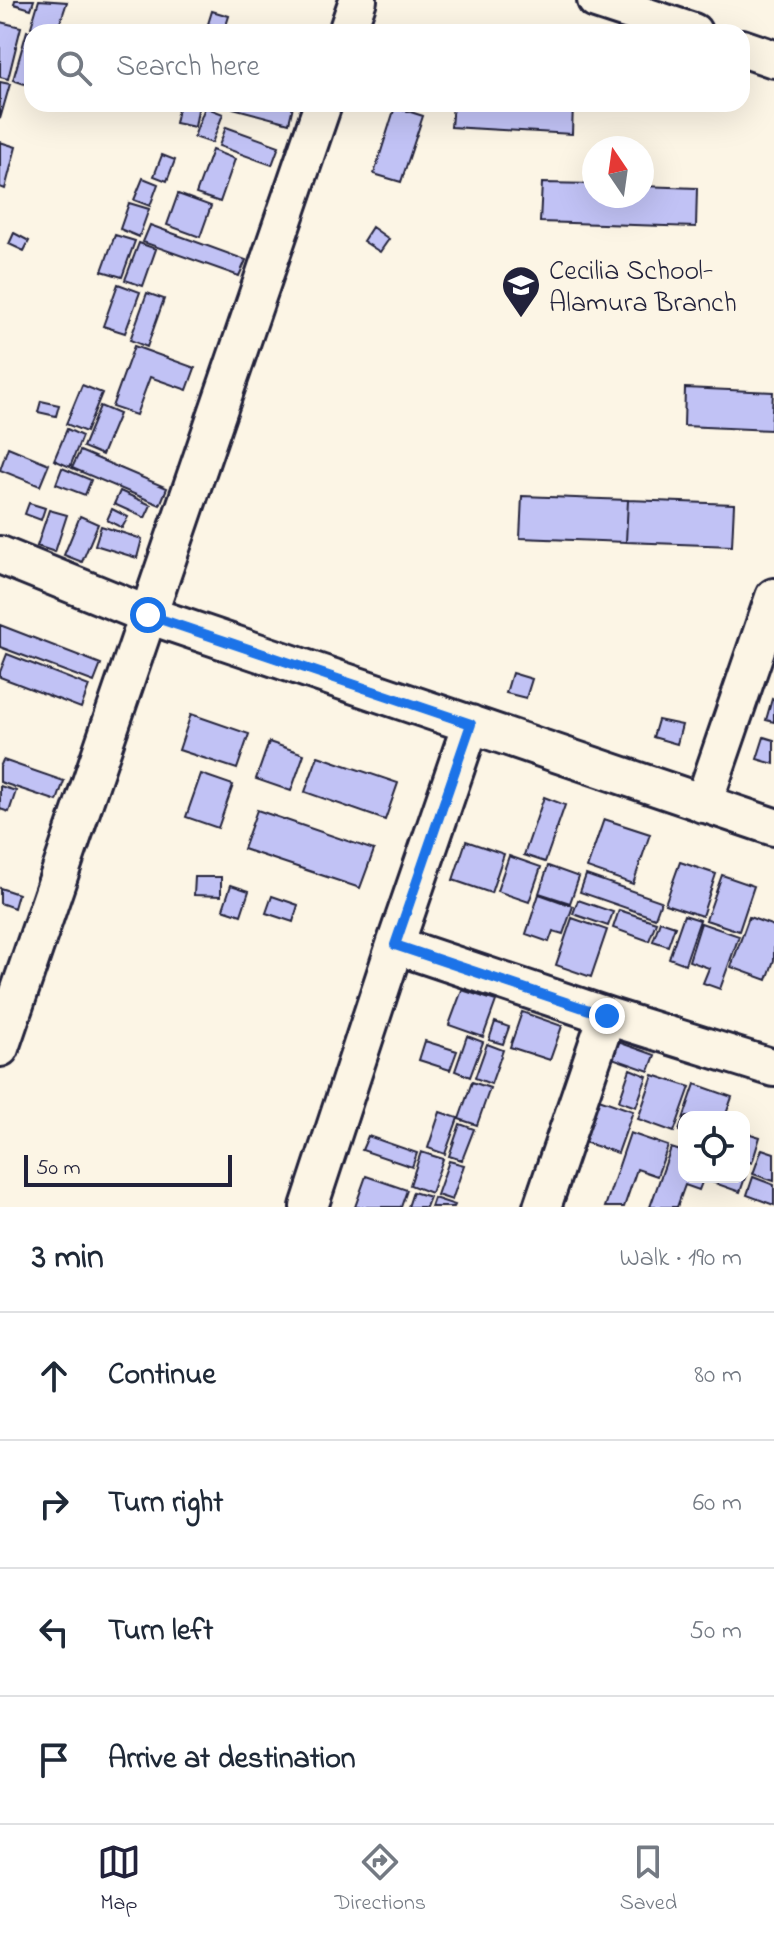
<!DOCTYPE html>
<meta charset="utf-8">
<style>
body{margin:0;font-family:"Indie Flower",sans-serif;background:#f6f6f7;color:#1f2937}
.controls{position:absolute;right:24px;bottom:24px;display:grid;overflow:hidden;border-radius:16px;box-shadow:0 8px 32px #0002}
.controls button{width:72px;height:72px;display:grid;place-items:center;padding:0;border:0;border-bottom:2px solid #e0e1e3;background:#fff;color:#1f2937;font:40px sans-serif}
.compass{position:absolute;left:582px;top:136px;width:72px;height:72px;border-radius:50%;background:#fff;box-shadow:0 8px 32px #0002;rotate:347deg}
.scale{position:absolute;left:24px;bottom:20px;width:208px;box-sizing:border-box;padding-left:8px;border:4px solid #22223b;border-top:0;font-size:22px;line-height:28px;white-space:nowrap;color:#22223b;-webkit-text-stroke:6px #fcf5e5;paint-order:stroke}
.stop{position:absolute;width:24px;height:24px;margin:-18px;border:6px solid #1a73e8;border-radius:50%;background:#fff}
.stop.end{background:#1a73e8;border-color:#fff;box-shadow:0 2px 8px #0008}
.list{margin:0;padding:0;list-style:none}
h2{display:flex;justify-content:space-between;align-items:center;height:104px;margin:0;padding:0 32px;font-size:34px}
h2 small{font-size:26px;font-weight:400;color:#747a83}
.list li{display:grid;grid-template-columns:52px 1fr auto;gap:24px;align-items:center;box-sizing:border-box;height:128px;padding:0 32px;border-top:2px solid #e0e1e3}
.list b{display:block;font-size:30px;white-space:nowrap}
.list em{font-size:26px;font-style:normal;color:#747a83}
.icon{flex:none;width:44px;height:44px;fill:none;stroke:currentColor;stroke-width:2;stroke-linecap:round;stroke-linejoin:round}
.map{position:relative;flex:none;width:774px;height:1207px;overflow:hidden}
.search{position:absolute;background:#fff;box-shadow:0 8px 32px #0002;left:24px;right:24px;top:24px;height:88px;display:flex;align-items:center;gap:20px;box-sizing:border-box;padding:0 28px;border-radius:24px;color:#747a83;font-size:30px}
.sheet{height:616px;background:#fff}
nav{display:flex;justify-content:space-around;align-items:center;box-sizing:border-box;height:112px;border-top:2px solid #e0e1e3;background:#fff;font-size:22px;color:#747a83}
nav a{display:grid;justify-items:center;gap:4px}
nav .on{color:#22223b}
.map>svg:first-child{display:block}
.building{fill:#c1c2f5;stroke:#22223b;stroke-width:2}
.lines{fill:none;stroke-linecap:round;stroke-linejoin:round}
.minor-casing{stroke:#22223b;stroke-width:42}
.minor{stroke:#fcf5e5;stroke-width:36}
.route{stroke:#1a73e8;stroke-width:10}
.labels{text-anchor:middle;stroke-width:7;stroke-linejoin:round;paint-order:stroke}
.poi-label{font-size:28px;fill:#22223b;stroke:#fcf5e5;text-anchor:start}
</style>
<div class="map">
<svg width="774" height="1207" viewBox="0 0 774 1207">
<rect width="100%" height="100%" fill="#fcf5e5"/>
<filter id="ink" filterUnits="userSpaceOnUse"><feTurbulence type="fractalNoise" baseFrequency=".0125" numOctaves="2"/><feDisplacementMap in="SourceGraphic" scale="16" xChannelSelector="R" yChannelSelector="G"/><feConvolveMatrix kernelMatrix="1 2 1 2 8 2 1 2 1" color-interpolation-filters="sRGB"/></filter>
<g filter="url(#ink)">
<path class="building" d="M15,0H34L31,9L14,4Z
M39,0L67,2L57,32H49L31,27Z
M212,11L229,16L225,29L208,24Z
M0,22L21,27L8,79L0,77Z
M27,31L32,32L31,86L13,80Z
M0,82L10,84L0,119Z
M179,104H199L195,127L175,123Z
M234,104H287L293,106L289,123L233,108Z
M453,104H573L572,134L451,127Z
M205,107L223,114L212,143L194,137Z
M395,107L423,116L401,182L374,174Z
M226,127L279,146L272,165L219,146Z
M0,142L16,147L5,189L0,187Z
M212,150L235,159L220,202L196,194Z
M162,155L175,160L167,181L154,176Z
M143,178L158,184L150,206L134,200Z
M542,183L594,184V196H642V186L697,188L696,227L540,222Z
M178,194L211,206L200,237L167,225Z
M129,203L149,209L139,237L120,229Z
M150,225L246,260L239,276L143,242Z
M372,227L389,239L380,252L363,241Z
M14,233L29,241L24,251L9,244Z
M115,235L135,241L122,277L102,271Z
M139,243L156,249L143,286L125,280Z
M118,284L140,292L125,333L103,326Z
M147,293L164,299L147,347L130,340Z
M134,346L195,368L187,390L150,377L136,415L112,407Z
M82,385L102,393L86,432L66,424Z
M685,388L773,392L771,430L684,426Z
M41,401L59,405L56,416L38,412Z
M100,406L119,414L102,455L83,447Z
M67,429L82,436L70,467L54,460Z
M8,447L49,464L40,486L0,470Z
M80,451L167,488L160,505L72,468Z
M62,468L91,480L85,495L56,484Z
M120,491L151,505L145,518L114,504Z
M522,496L628,500L626,542L520,538Z
M628,500L734,504L732,546L626,542Z
M29,503L45,508L41,520L25,514Z
M112,509L128,517L122,528L107,520Z
M49,510L67,515L55,552L37,546Z
M80,516L98,524L82,562L64,555Z
M101,526L142,539L137,558L95,545Z
M0,625L101,664L94,682L0,647Z
M7,654L89,686L81,708L0,677V672Z
M512,673L532,679L526,698L506,693Z
M772,699L774,700V722L766,720Z
M191,714L249,734L237,769L179,750Z
M658,720L682,725L677,744L653,737Z
M764,737L774,740V764L757,759Z
M269,742L304,754L291,791L256,779Z
M318,756L398,783L385,820L305,792Z
M3,760L64,781L57,801L0,782V767Z
M201,774L233,785L218,828L186,817Z
M0,786L16,791L9,812L0,809Z
M544,797L565,805L545,862L524,855Z
M257,810L374,850L360,888L243,849Z
M604,819L650,834L633,884L587,868Z
M466,841L504,854L491,893L453,880Z
M509,856L541,867L529,902L497,891Z
M680,862L716,874L702,916L665,904Z
M548,866L579,877L570,903L539,893Z
M586,875L661,901L655,918L580,892Z
M722,875L754,886L739,931L706,920Z
M195,877H221V896L194,895Z
M231,885L249,891L241,915L223,909Z
M0,888L18,894L14,908L0,903Z
M539,894L573,906L563,934L553,931L549,942L526,934Z
M272,896L298,905L293,922L266,913Z
M578,900L613,912L608,926L573,914Z
M619,910L656,922L649,941L613,928Z
M684,915L700,920L685,964L669,958Z
M749,917L774,926V960L767,980L731,967Z
M572,918L607,930L591,977L556,965Z
M660,921L675,926L668,946L653,941Z
M701,923L739,936L720,989L703,983L709,968L689,961Z
M462,990L496,1001L483,1037L449,1025Z
M522,1012L562,1026L550,1060L510,1047Z
M495,1022L509,1027L503,1044L489,1040Z
M467,1036L483,1042L470,1077L455,1071Z
M425,1041L457,1051L450,1070L419,1060Z
M618,1042L655,1055L649,1071L612,1058Z
M487,1044L503,1050L491,1084L475,1078Z
M630,1069L647,1076L636,1107L619,1101Z
M653,1075L690,1087L674,1132L638,1119Z
M472,1082L490,1088L477,1125L459,1119Z
M695,1084L732,1097L725,1117H684V1133L679,1131Z
M596,1098L633,1111L618,1153L581,1141Z
M440,1112L458,1118L445,1154L428,1148Z
M460,1124L474,1129L462,1160L449,1156Z
M744,1132L760,1137L752,1163L744,1160Z
M630,1133L668,1146L657,1176L637,1169L624,1207H605Z
M368,1136L417,1153L412,1167L362,1150Z
M671,1148L684,1152V1177H704L699,1190L685,1185L677,1207H650Z
M762,1149L774,1153V1181L753,1174Z
M421,1152L443,1159L431,1193L410,1185Z
M449,1161L464,1165L452,1200L437,1195Z
M744,1174L746,1175L740,1192L706,1180L707,1177H744Z
M366,1176L407,1190L401,1207H355Z
M753,1177L774,1185V1205L747,1195Z
M413,1192L430,1197L426,1207H408Z
M434,1198L455,1205L454,1207H431Z"/>
<g class="lines">
<defs>
<path id="minor" d="M596,0L693,32
M347,32L358,0
M742,48L774,59
M0,555L148,615L774,827
M703,804L774,597
M395,945L607,1016L774,1068
M0,1048L323,104
M309,1207L395,945L471,724
M542,1207L607,1016"/>
</defs>
<use href="#minor" class="minor-casing"/>
<use href="#minor" class="minor"/>
</g>
</g>
<g class="lines" filter="url(#ink)">
<path class="route" d="M148,615L471,724L395,945L607,1016"/>
</g>
<defs>
<symbol id="school-pin" viewBox="-11 -11 22 30"><path d="M0 17L-7.5 6A9.5 9.5 0 1 1 7.5 6Z" fill="#22223b" stroke="#fcf5e5"/><path d="M0-5L7-2L0 1L-7-2ZM-4 1L0 2.5L4 1V4Q0 6-4 4Z" fill="#fff"/></symbol>
</defs>
<g fill-rule="evenodd">
<use href="#school-pin" x="499" y="263" width="44" height="60"/>
</g>
<g class="labels">
<g class="poi-label">
<text x="549" y="279">Cecilia School-<tspan x="549" dy="32">Alamura Branch</tspan></text>
</g>
</g>
</svg>
<div class="controls">
<button><svg class="icon" aria-label="locate" viewBox="0 0 24 24"><circle cx="12" cy="12" r="6"/><path d="M12 2v4M12 18v4M2 12h4M18 12h4"/></svg></button>
</div>
<svg class="compass" viewBox="-18 -18 36 36"><path d="M0-13l5 13h-10z" fill="#e53935"/><path d="M0 13l5-13h-10z" fill="#747a83"/></svg>
<div class="scale">50 m</div>
<div class="stop" style="left:148px;top:615px"></div>
<div class="stop end" style="left:607px;top:1016px"></div>
<div class="search"><svg class="icon" aria-label="search" viewBox="0 0 24 24"><circle cx="10" cy="10" r="6"/><path d="M15 15l6 6"/></svg>Search here</div>
</div>
<section class="sheet">
<h2>3 min<small>Walk · 190 m</small></h2>
<ul class="list">
<li><svg class="icon" aria-label="ahead" viewBox="0 0 24 24"><path d="M12 20V5M6 11l6-6 6 6"/></svg><div><b>Continue</b></div><em>80 m</em></li>
<li><svg class="icon" aria-label="right" viewBox="0 0 24 24"><path d="M7 20v-9h11M14 6l5 5-5 5"/></svg><div><b>Turn right</b></div><em>60 m</em></li>
<li><svg class="icon" aria-label="left" viewBox="0 0 24 24"><path d="M17 20v-9H6M10 6l-5 5 5 5"/></svg><div><b>Turn left</b></div><em>50 m</em></li>
<li><svg class="icon" aria-label="arrive" viewBox="0 0 24 24"><path d="M6 21V4h12l-3 4 3 4H6"/></svg><div><b>Arrive at destination</b></div></li>
</ul>
</section>
<nav>
<a class="on"><svg class="icon" aria-label="map" viewBox="0 0 24 24"><path d="M3 6l6-2 6 2 6-2v14l-6 2-6-2-6 2zM9 4v14M15 6v14"/></svg>Map</a>
<a><svg class="icon" aria-label="directions" viewBox="0 0 24 24"><path d="M12 3l9 9-9 9-9-9zM9 14v-3h6M13 9l2 2-2 2"/></svg>Directions</a>
<a><svg class="icon" aria-label="saved" viewBox="0 0 24 24"><path d="M7 4h10v16l-5-4-5 4z"/></svg>Saved</a>
</nav>
